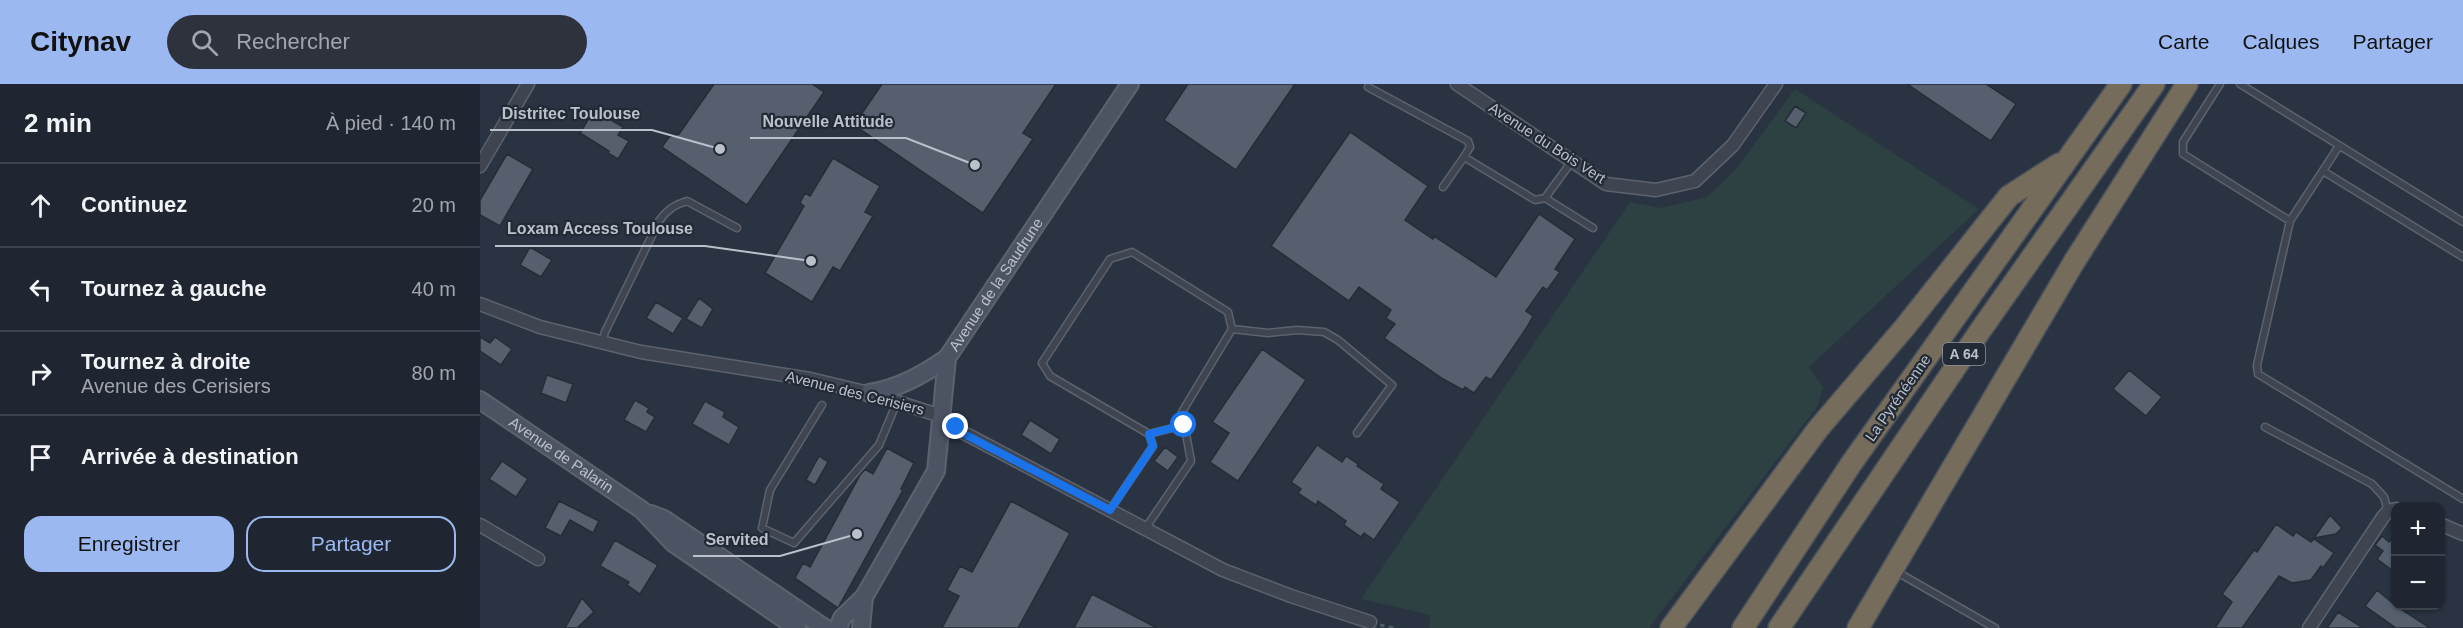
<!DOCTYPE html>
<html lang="fr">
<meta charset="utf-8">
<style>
body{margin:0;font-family:Arial,sans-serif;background:#2d323d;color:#f1f3f6}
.controls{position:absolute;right:18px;bottom:18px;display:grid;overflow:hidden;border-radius:12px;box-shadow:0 2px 4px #0004}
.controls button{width:54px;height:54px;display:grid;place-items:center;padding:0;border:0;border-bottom:2px solid #3d434d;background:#202631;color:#f1f3f6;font:30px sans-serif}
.stop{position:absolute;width:18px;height:18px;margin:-14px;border:4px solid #1a73e8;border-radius:50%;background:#fff}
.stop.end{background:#1a73e8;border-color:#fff;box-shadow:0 2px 6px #0008}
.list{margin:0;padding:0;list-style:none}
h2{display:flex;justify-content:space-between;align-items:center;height:78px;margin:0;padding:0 24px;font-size:26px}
h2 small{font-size:20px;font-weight:400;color:#a2a5ab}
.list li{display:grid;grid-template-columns:39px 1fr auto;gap:18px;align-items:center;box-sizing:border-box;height:84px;padding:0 24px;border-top:2px solid #3d434d}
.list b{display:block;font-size:22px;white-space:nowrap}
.list p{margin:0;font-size:20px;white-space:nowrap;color:#a2a5ab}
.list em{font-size:20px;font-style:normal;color:#a2a5ab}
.actions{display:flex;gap:12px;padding:18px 24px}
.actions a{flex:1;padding:14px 0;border:2px solid #9bb9f0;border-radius:18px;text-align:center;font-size:21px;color:#9bb9f0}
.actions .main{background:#9bb9f0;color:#111}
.icon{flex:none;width:33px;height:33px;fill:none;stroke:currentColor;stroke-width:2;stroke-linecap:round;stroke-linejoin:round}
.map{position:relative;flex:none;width:1983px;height:544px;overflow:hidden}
header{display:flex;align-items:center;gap:36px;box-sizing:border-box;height:84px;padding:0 30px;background:#9bb9f0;color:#111}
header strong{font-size:28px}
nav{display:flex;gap:33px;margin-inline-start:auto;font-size:21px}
.search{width:420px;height:54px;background:#2d323d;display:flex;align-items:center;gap:15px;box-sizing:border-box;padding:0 21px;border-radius:33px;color:#a2a5ab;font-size:22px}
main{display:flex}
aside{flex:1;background:#202631}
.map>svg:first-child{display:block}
.green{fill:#2d4143}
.building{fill:#555f6e;stroke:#242c38;stroke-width:1.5}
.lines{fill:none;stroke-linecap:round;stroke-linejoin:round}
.lane-casing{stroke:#5c636e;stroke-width:9}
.street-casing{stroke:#5c636e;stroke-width:15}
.secondary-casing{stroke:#5c636e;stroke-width:20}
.highway-casing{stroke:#48505b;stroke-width:24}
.path{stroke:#4c5e61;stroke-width:3;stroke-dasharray:4.5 4.5;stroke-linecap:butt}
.lane{stroke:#3e4551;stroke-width:6}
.street{stroke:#3e4551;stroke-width:12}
.secondary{stroke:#4c5464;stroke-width:16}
.highway{stroke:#766c5b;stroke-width:21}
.route{stroke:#1a73e8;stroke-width:8}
.labels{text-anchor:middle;stroke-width:4.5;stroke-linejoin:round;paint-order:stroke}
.shield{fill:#222a36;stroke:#8d949e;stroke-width:1.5}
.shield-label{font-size:14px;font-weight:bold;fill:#bbc1cb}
.street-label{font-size:15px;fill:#bbc1cb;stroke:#222a36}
.leader{fill:none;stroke:#bbc1cb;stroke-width:2}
.callout-dot{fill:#bbc1cb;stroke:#222a36;stroke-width:2}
.callout-label{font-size:16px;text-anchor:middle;font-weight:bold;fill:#bbc1cb;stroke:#222a36;stroke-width:4.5;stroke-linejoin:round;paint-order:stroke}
</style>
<header>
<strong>Citynav</strong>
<div class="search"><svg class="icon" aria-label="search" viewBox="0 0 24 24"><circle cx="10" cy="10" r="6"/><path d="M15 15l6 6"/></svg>Rechercher</div>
<nav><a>Carte</a><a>Calques</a><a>Partager</a></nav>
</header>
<main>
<aside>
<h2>2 min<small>À pied · 140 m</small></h2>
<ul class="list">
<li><svg class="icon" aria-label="ahead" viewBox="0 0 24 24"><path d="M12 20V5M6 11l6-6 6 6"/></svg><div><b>Continuez</b></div><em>20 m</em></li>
<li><svg class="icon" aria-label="left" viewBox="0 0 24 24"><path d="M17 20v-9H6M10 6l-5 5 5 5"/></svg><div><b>Tournez à gauche</b></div><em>40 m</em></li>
<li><svg class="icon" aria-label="right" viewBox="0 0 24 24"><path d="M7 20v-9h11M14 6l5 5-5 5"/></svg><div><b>Tournez à droite</b><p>Avenue des Cerisiers</p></div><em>80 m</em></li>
<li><svg class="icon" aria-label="arrive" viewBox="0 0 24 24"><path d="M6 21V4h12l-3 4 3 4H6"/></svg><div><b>Arrivée à destination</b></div></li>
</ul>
<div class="actions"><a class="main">Enregistrer</a><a>Partager</a></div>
</aside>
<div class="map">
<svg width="1983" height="544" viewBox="0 0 1983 544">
<rect width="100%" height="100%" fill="#2a3341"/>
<path class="green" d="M1315,5L1499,125L1329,283L1343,304L1337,323L1169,544H949L951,531L881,515L1150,118L1181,124L1227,113L1256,85Z"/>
<path class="building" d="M234,0H332L344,8L267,121L182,63L189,53L199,50Z
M402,0H576L543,49L553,55L503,129L374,41Z
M708,0H815L756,86L684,36Z
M1427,0H1506L1536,20L1511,57Z
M1315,22L1326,29L1316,44L1305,37Z
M114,26L143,43L138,51L149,57L138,75L128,69L129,67L100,49Z
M870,48L948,102L925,136L953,155L954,152L1016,193L1059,130L1095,155L1075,185L1080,188L1067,206L1063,203L1046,227L1053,232L1047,243L1011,296L1006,293L994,309L985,303L983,306L963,295L904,254L915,240L906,234L911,226L879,203L869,217L791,162Z
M27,70L53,85L20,142L0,131V116Z
M353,74L400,102L385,128L393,132L360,187L353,183L332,218L285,189L324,122L320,119L325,109L330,112Z
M50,163L72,176L61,193L40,181Z
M219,214L233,225L222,244L206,235Z
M176,218L203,234L193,250L166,234Z
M0,253L10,259L15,253L32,265L21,281L0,267Z
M782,265L826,296L758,397L730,378L749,349L732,338Z
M1649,286L1682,313L1666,332L1633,305Z
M67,291L93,300L86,319L61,309Z
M155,316L169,324L167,328L175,333L166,348L144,336Z
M225,317L245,328L243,333L259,343L249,361L212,340Z
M550,336L580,355L571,370L541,351Z
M837,361L862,378L866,372L878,380L877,382L904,400L901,405L920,418L894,456L884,449L881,453L864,441L866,437L838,417L836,421L818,409L821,405L811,398Z
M685,363L698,373L688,387L674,377Z
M407,364L434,379L421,405L423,406L358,524L315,494L323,479L330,483L380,391L385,385L393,390Z
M339,372L348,378L335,401L326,396Z
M22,377L48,395L36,413L9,395Z
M79,417L119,437L113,449L90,436L81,452L65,444Z
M531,417L590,449L538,544H462L479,512L467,506L480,482L492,488Z
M1850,431L1862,444L1856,450L1834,454Z
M1796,440L1813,452L1816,448L1831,458L1834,455L1854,469L1843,484L1841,482L1831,496L1812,499L1799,492L1762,544H1735L1752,518L1742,510L1774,466L1777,468Z
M1916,449V489L1897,475L1903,467L1895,461L1902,452L1909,458Z
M135,456L178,481L160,510L147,501L149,498L120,482Z
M1897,506L1916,522L1950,544H1916L1885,522Z
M612,510L677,544H594Z
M102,514L114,528L97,544H85Z
M1858,528L1883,544H1847Z"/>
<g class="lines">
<defs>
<path id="lane" d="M1740,0L1703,58V70L1810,137
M1760,0L1983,138
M888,3L988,57L990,63L984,73L1055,116L1065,114
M1859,62L1810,137L1777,281L1778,290L1983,415
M1092,77L1065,114L1113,144
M1843,87L1983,173
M963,103L984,73
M752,245L788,249L817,246L844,248L858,256L912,301L877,349
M122,258L125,248L179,137C187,126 194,121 207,117L257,144
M342,321L290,406L282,444L314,459L399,361L417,318
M1785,343L1892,400L1904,413L1908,427
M669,350L704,341
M630,426L673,362L669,350L570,292L562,279L630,175L652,168L748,228L752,245L702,328L711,377L665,445
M1417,488L1515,544"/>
<path id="street" d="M977,0L1126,100L1176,106L1215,97L1253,61L1296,0
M0,82L48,0
M0,220L60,243L161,268L330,295L389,309L461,332L484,349L743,486L811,512L890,538
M1960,440L1983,450
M0,441L58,475
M1829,544L1903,433L1908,427L1916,425"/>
<g id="secondary">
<path d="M389,309C418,305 443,291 467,274"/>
<path id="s1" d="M0,316L162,426L193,459L317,544"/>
<path d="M171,430L184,435L345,544"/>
<path id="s2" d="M358,544L362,534L384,513L456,387L467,274L650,0"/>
<path d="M381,544L384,513"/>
</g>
<path id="highway" d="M1191,544L1338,345L1425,243L1529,112L1579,80
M1263,544L1371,380L1641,0
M1299,544L1500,247L1674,0
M1378,544L1594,178L1707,0"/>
</defs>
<use href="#lane" class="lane-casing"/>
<use href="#street" class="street-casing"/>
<use href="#secondary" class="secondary-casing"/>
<use href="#highway" class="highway-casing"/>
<path class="path" d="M900,541L914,544"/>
<use href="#lane" class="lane"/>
<use href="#street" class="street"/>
<use href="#secondary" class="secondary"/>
<use href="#highway" class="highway"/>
</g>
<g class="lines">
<path class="route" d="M476,343L484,350L630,426L673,362L669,350L704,341"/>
</g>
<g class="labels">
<rect class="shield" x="1463" y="259" width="42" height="22" rx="4.5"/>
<g class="shield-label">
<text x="1484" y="275">A 64</text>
</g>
<g class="street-label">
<text transform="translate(1067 59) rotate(33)" y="5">Avenue du Bois Vert</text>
<text dy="5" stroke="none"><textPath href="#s2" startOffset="388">Avenue de la Saudrune</textPath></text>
<text transform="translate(375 309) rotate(14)" y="5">Avenue des Cerisiers</text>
<text transform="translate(1418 314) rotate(-55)" y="5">La Pyrénéenne</text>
<text dy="5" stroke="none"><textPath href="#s1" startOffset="98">Avenue de Palarin</textPath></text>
</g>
</g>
<path class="leader" d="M240 65L172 46H10M495 81L426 54H270M331 177L225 162H15M377 450L300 472H213"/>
<g class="callout-dot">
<circle cx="240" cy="65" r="6"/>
<circle cx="495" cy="81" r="6"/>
<circle cx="331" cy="177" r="6"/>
<circle cx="377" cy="450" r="6"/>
</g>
<g class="callout-label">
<text x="91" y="35">Distritec Toulouse</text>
<text x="348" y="43">Nouvelle Attitude</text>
<text x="120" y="150">Loxam Access Toulouse</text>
<text x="257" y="461">Servited</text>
</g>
</svg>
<div class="controls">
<button>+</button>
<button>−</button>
</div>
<div class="stop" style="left:704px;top:341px"></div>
<div class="stop end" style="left:476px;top:343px"></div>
</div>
</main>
